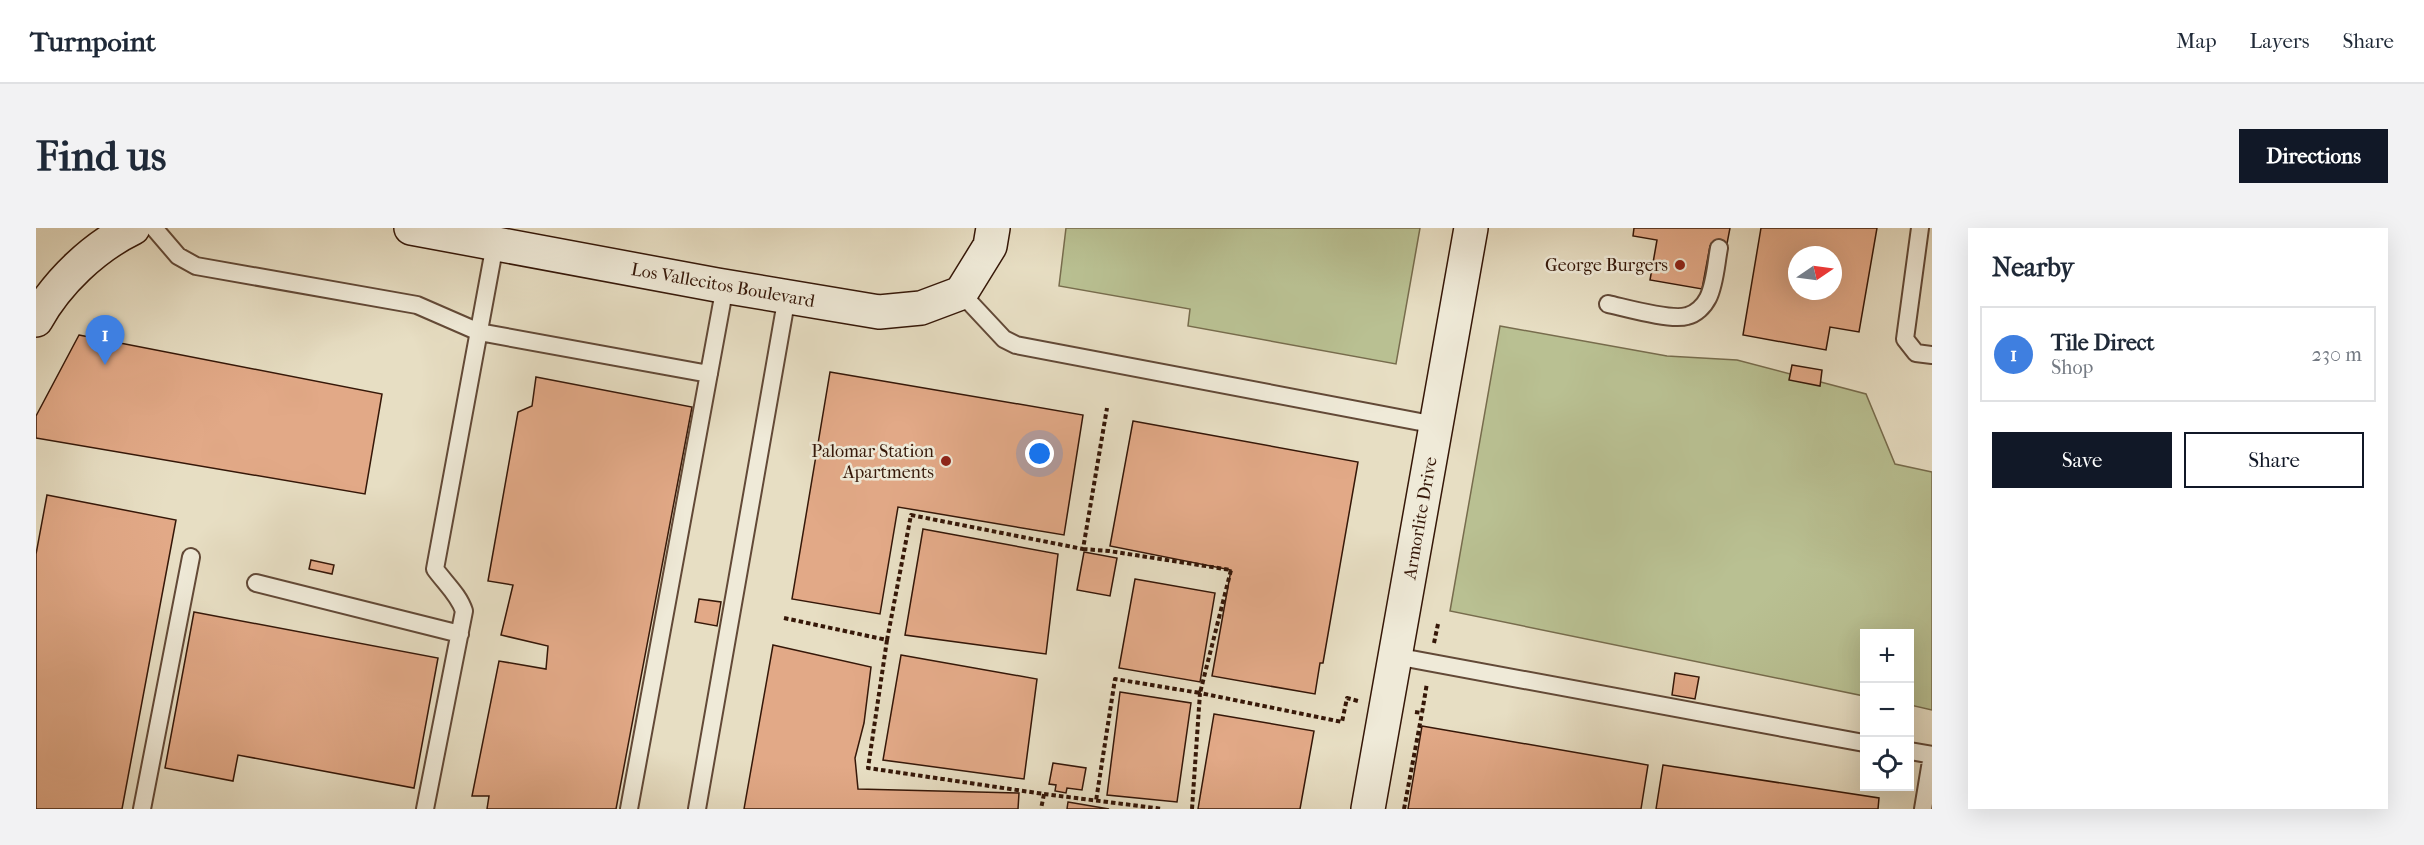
<!DOCTYPE html>
<meta charset="utf-8">
<style>
body{margin:0;font-family:"IM FELL French Canon",serif;background:#f2f2f3;color:#1f2937}
.controls{position:absolute;right:18px;bottom:18px;display:grid;overflow:hidden;border-radius:0px;box-shadow:0 6px 24px #0002}
.controls button{width:54px;height:54px;display:grid;place-items:center;padding:0;border:0;border-bottom:2px solid #e0e1e3;background:#fff;color:#1f2937;font:30px sans-serif}
.compass{position:absolute;left:1752px;top:18px;width:54px;height:54px;border-radius:50%;background:#fff;box-shadow:0 6px 24px #0002;rotate:77deg}
.you{position:absolute;left:1004px;top:226px;width:21px;height:21px;margin:-15px;border:4px solid #fff;border-radius:50%;background:#1a73e8;box-shadow:0 0 0 9px #1a73e833}
.badge{display:grid;place-items:center;width:39px;height:39px;border-radius:50%;background:#111827;color:#fff;font-size:20px;font-weight:700}
.pin{position:absolute;translate:-50% -50px;filter:drop-shadow(0 2px 3px #0008)}
.pin::after{content:'';position:absolute;top:32px;width:21px;height:18px;background:inherit;clip-path:polygon(0 0,100% 0,50% 100%)}
.list{margin:0;padding:0;list-style:none}
h2{display:flex;justify-content:space-between;align-items:center;height:78px;margin:0;padding:0 24px;font-size:26px}
h2 small{font-size:20px;font-weight:400;color:#747a83}
.list li{display:grid;grid-template-columns:39px 1fr auto;gap:18px;align-items:center;box-sizing:border-box;height:96px;margin:0 12px 12px;padding:0 12px;border:2px solid #e0e1e3;border-radius:0px}
.list b{display:block;font-size:22px;white-space:nowrap}
.list p{margin:0;font-size:20px;white-space:nowrap;color:#747a83}
.list em{font-size:20px;font-style:normal;color:#747a83}
.actions{display:flex;gap:12px;padding:18px 24px}
.actions a{flex:1;padding:14px 0;border:2px solid #111827;border-radius:0px;text-align:center;font-size:21px;color:#111827}
.actions .main{background:#111827;color:#fff}
.icon{flex:none;width:33px;height:33px;fill:none;stroke:currentColor;stroke-width:2;stroke-linecap:round;stroke-linejoin:round}
.map{position:relative;flex:none;width:1896px;height:581px;overflow:hidden;border-radius:0px}
header{display:flex;align-items:center;gap:36px;box-sizing:border-box;height:84px;padding:0 30px;background:#fff;border-bottom:2px solid #e0e1e3}
header strong{font-size:28px}
nav{display:flex;gap:33px;margin-inline-start:auto;font-size:21px}
.intro{display:flex;align-items:center;justify-content:space-between;box-sizing:border-box;height:144px;padding:0 36px}
h1{margin:0;font-size:42px}
.button{padding:15px 27px;border-radius:0px;background:#111827;color:#fff;font-size:21px;font-weight:700}
main{display:flex;gap:36px;padding:0 36px}
aside{flex:1;background:#fff;border-radius:0px;box-shadow:0 6px 24px #0002}
.map>svg:first-child{display:block}
.green{fill:#b9c092;stroke:#776c4d;stroke-width:1.5}
.building{fill:#e2a987;stroke:#351708;stroke-width:1.5;fill-rule:evenodd}
.lines{fill:none;stroke-linecap:round;stroke-linejoin:round}
.lane-casing{stroke:#624937;stroke-width:20}
.secondary-casing{stroke:#351708;stroke-width:36}
.path{stroke:#351708;stroke-width:4;stroke-dasharray:4.5 3;stroke-linecap:butt}
.lane{stroke:#efead8;stroke-width:16}
.secondary{stroke:#efead8;stroke-width:33}
.poi-dot{fill:#8f2418;stroke:#efead8;stroke-width:2}
.labels{text-anchor:middle;stroke-width:5;stroke-linejoin:round;paint-order:stroke}
.poi-label{font-size:18px;fill:#351708;stroke:#efead8;text-anchor:end}
.street-label{font-size:18px;fill:#351708;stroke:#efead8}
</style>
<header>
<strong>Turnpoint</strong>
<nav><a>Map</a><a>Layers</a><a>Share</a></nav>
</header>
<div class="intro"><h1>Find us</h1><a class="button">Directions</a></div>
<main>
<div class="map">
<svg width="1896" height="581" viewBox="0 0 1896 581">
<rect width="100%" height="100%" fill="#e7dec3"/>
<filter id="stains"><feTurbulence type="fractalNoise" baseFrequency=".00333" numOctaves="4"/><feColorMatrix values="0 0 0 0 .2 0 0 0 0 .09 0 0 0 0 .02 0 0 0 .5 -.17"/></filter>
<radialGradient id="worn" r=".72"><stop offset=".6" stop-color="#630" stop-opacity="0"/><stop offset="1" stop-color="#630" stop-opacity=".3"/></radialGradient>
<path class="green" d="M1030,0H1384L1360,136L1152,98L1154,81L1023,58Z
M1464,98L1631,128L1701,132L1830,166L1859,236L1896,244V482L1874,477V406H1828V468L1414,383Z"/>
<path class="building" d="M1598,0H1694L1690,21L1674,18L1666,61L1614,52L1621,12L1597,8Z
M1725,0H1841L1823,104L1794,99L1790,122L1707,107ZM1761,27H1797V63H1761Z
M43,107L346,166L329,266L0,210V188Z
M1756,137L1786,142L1784,158L1753,152Z
M794,144L1047,187L1028,307L862,279L844,386L756,371Z
M500,149L656,179L580,581H451L453,568H436L463,433L510,441L512,418L465,407L477,357L452,353L482,184L496,178Z
M1097,193L1322,234L1287,435H1284L1279,466L1176,448L1195,342L1074,318Z
M11,267L140,292L86,581H0V326Z
M887,301L1022,326L1010,426L869,407Z
M1048,324L1081,330L1074,368L1041,362Z
M275,332L298,337L296,346L273,341Z
M1099,351L1179,365L1164,454L1083,440Z
M663,371L685,374L681,398L659,394Z
M158,384L402,430L378,560L202,527L197,553L129,540Z
M737,417L835,439L828,495L819,530L822,561L983,565L982,581H708Z
M865,427L1001,451L988,551L847,532Z
M1639,445L1663,449L1659,471L1636,467Z
M1084,464L1155,475L1141,574L1071,567Z
M1178,486L1278,503L1264,581H1162Z
M1386,498L1612,537L1605,581H1372Z
M1017,535L1050,540L1046,562L1031,560L1030,565L1019,563L1020,557L1013,556Z
M1627,537L1843,570L1842,581H1620Z
M1032,574L1073,581H1031Z"/>
<g class="lines">
<defs>
<path id="lane" d="M118,0L142,28L160,38L381,77L443,104L673,146
M1884,0L1869,111L1880,125L1896,127
M925,65L968,111L980,117L1400,197
M1572,76C1590,80 1635,93 1651,88C1660,86 1668,78 1672,70C1679,56 1680,36 1683,20
M220,355L424,406
M1359,428L1828,515
M1874,523L1896,527
M106,581L155,329
M389,581L428,383C423,367 409,355 399,341L459,16
M593,581L689,58
M661,581L751,68
M1887,581L1896,527"/>
<path id="secondary" d="M375,0L681,57L843,84L885,80L925,65L954,18L957,0
M0,92C21,54 58,19 97,0
M1332,581L1435,0"/>
</defs>
<use href="#lane" class="lane-casing"/>
<use href="#secondary" class="secondary-casing"/>
<path class="path" d="M1047,321L1073,323L1195,342L1164,465L1079,451L1060,573
M748,390L851,412L875,287L1047,321L1071,180
M851,412L832,540L1008,566L1005,581
M1398,415L1402,396
M1379,484L1386,485L1391,455
M1008,566L1127,581
M1156,581L1164,465L1306,494L1311,470L1322,473
M1368,581L1386,485"/>
<use href="#lane" class="lane"/>
<use href="#secondary" class="secondary"/>
</g>
<g class="poi-dot">
<circle cx="1644" cy="37" r="6"/>
<circle cx="910" cy="233" r="6"/>
</g>
<g class="labels">
<g class="poi-label">
<text x="1632" y="43">George Burgers</text>
<text x="898" y="229">Palomar Station<tspan x="898" dy="21">Apartments</tspan></text>
</g>
<g class="street-label">
<text transform="translate(687 57) rotate(10)" y="6">Los Vallecitos Boulevard</text>
<text transform="translate(1384 290) rotate(-80)" y="6">Armorlite Drive</text>
</g>
</g>
<rect width="100%" height="100%" filter="url(#stains)"/>
<rect width="100%" height="100%" fill="url(#worn)"/>
</svg>
<div class="controls">
<button>+</button>
<button>−</button>
<button><svg class="icon" aria-label="locate" viewBox="0 0 24 24"><circle cx="12" cy="12" r="6"/><path d="M12 2v4M12 18v4M2 12h4M18 12h4"/></svg></button>
</div>
<svg class="compass" viewBox="-18 -18 36 36"><path d="M0-13l5 13h-10z" fill="#e53935"/><path d="M0 13l5-13h-10z" fill="#747a83"/></svg>
<div class="you"></div>
<div class="pin badge" style="left:69px;top:137px;background:#3f7fe0">1</div>
</div>
<aside>
<h2>Nearby<small></small></h2>
<ul class="list">
<li><span class="badge" style="background:#3f7fe0">1</span><div><b>Tile Direct</b><p>Shop</p></div><em>230 m</em></li>
</ul>
<div class="actions"><a class="main">Save</a><a>Share</a></div>
</aside>
</main>
